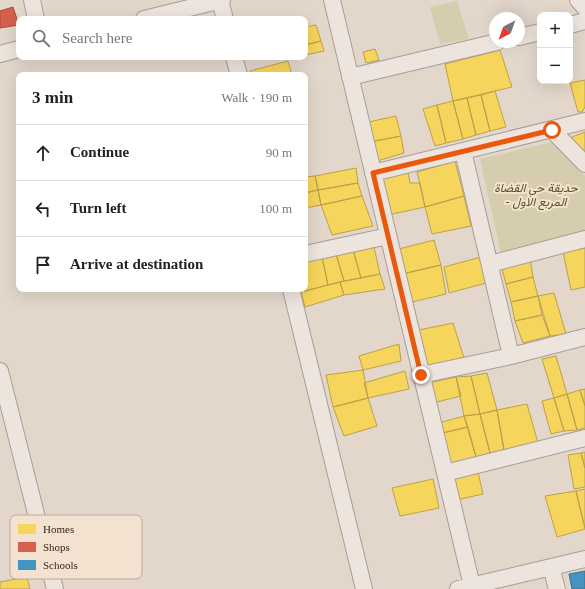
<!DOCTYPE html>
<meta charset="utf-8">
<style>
body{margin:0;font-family:"Times New Roman",Vazirmatn,serif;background:#f2f2f2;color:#222}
.controls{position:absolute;right:12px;top:12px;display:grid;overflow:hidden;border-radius:8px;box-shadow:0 4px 16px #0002}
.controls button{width:36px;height:36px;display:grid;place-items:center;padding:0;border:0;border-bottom:1px solid #e0e0e0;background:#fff;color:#222;font:20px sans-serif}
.compass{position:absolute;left:489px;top:12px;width:36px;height:36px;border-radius:50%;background:#fff;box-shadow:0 4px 16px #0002;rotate:221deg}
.stop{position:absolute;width:12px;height:12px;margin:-9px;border:3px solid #ea580c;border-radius:50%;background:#fff}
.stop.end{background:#ea580c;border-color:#fff;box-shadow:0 1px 4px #0008}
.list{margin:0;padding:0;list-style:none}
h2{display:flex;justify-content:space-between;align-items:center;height:52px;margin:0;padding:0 16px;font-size:17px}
h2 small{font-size:13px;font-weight:400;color:#767676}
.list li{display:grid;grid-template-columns:26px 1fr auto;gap:12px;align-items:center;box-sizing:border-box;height:56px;padding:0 16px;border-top:1px solid #e0e0e0}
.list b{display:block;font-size:15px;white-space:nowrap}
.list em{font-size:13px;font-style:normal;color:#767676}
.icon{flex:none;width:22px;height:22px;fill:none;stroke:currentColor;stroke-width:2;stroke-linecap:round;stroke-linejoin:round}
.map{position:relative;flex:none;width:585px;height:589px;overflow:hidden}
.search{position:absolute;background:#fff;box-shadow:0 4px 16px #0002;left:16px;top:16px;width:292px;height:44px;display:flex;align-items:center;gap:10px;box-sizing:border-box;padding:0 14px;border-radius:8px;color:#767676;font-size:15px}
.panel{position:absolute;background:#fff;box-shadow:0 4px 16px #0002;left:16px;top:72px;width:292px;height:220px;border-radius:8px}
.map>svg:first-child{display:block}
.green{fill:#d5cdae}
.homes{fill:#f6d55c;stroke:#bca049}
.shops{fill:#d6604d;stroke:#a64e3f}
.schools{fill:#4393c3;stroke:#3f7291}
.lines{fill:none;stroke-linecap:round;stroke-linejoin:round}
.minor-casing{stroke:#a89d95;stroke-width:18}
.minor{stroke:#ece4dd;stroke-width:16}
.route{stroke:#ea580c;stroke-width:5}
.labels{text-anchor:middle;stroke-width:4;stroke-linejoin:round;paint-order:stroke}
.park-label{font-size:12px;font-style:italic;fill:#515225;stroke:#f4e2d1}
.key{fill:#f4e2d1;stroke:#bba99b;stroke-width:1}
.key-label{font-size:11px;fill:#36241d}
</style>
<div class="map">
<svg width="585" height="589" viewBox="0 0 585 589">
<rect width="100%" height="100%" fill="#e3d7cc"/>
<path class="green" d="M457,1L469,39L440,44L430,7Z
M552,142L585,176V230L501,254L480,159Z"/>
<path class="homes" d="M316,25L321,41L305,45V27Z
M321,41L324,51L305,55V45Z
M375,49L379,60L366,63L363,52Z
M500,50L512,87L453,101L445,64Z
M288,61L292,75H251L250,71Z
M585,80V107L582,112H578L570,83Z
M495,91L506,127L490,131L481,95Z
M481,95L490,131L476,135L467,98Z
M467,98L476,135L463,139L453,101Z
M453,101L463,139L446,143L437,105Z
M437,105L446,143L435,146L423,109Z
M396,116L401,136L370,142L364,123Z
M585,132V155L572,141V137Z
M401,136L404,153L374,162L370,142Z
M455,161L464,196L425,207L417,172Z
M356,168L358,183L318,190L315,176Z
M408,172L410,183H420L425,207L383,216L377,178Z
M315,176L318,190L305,193V177Z
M358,183L362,196L321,205L318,190Z
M318,190L321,205L305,208V193Z
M362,196L373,226L332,235L321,205Z
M464,196L471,226L432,234L425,207Z
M434,240L441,265L402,274L395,250Z
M374,247L380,274L361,278L353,250Z
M585,248V287L571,290L563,252Z
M353,250L361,278L344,281L336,254Z
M336,254L344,281L328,285L322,257Z
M322,257L328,285L301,292L300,289H305V262Z
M481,257L486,283L449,293L444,267Z
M530,258L533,277L506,284L501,265Z
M441,265L446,294L412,302L402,274Z
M380,274L385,289L344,295L340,282Z
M533,277L538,296L511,302L506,284Z
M340,282L344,295L305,307L301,292Z
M554,293L566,334L550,336L538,296Z
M538,296L542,315L515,321L511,302Z
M542,315L550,336L523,343L515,321Z
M453,323L464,358L424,368L414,331Z
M399,344L401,361L363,370L359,356Z
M556,356L567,394L554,398L542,359Z
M363,370L368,398L333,407L326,375Z
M405,371L409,389L368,398L364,383Z
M487,373L497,410L480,414L471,376Z
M471,376L480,414L464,416L456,377Z
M456,377L461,396L433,403L428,383Z
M585,389V406L580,390Z
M580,390L585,406V428L577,430L567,394Z
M567,394L577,430L564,431L554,398Z
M368,398L377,426L344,436L333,407Z
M554,398L564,431L551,434L542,401Z
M527,404L538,443L504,450L497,410Z
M497,410L504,450L490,453L480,414Z
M480,414L490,453L476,457L464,416Z
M464,416L468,427L438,434L435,424Z
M468,427L476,457L447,464L438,434Z
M585,452V468L581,453Z
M581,453L585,468V487L574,489L568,455Z
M478,472L483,494L456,500L451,479Z
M433,479L439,508L400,516L392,488Z
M585,489V528L576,491Z
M576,491L585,529L557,537L545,496Z
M27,577L30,589H0V582Z"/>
<path class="shops" d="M13,7L19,25L0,28V11Z"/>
<path class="schools" d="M585,571V589H572L569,574Z"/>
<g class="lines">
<defs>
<path id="minor" d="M32,0L36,19
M220,0L225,19
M332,0L472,586
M578,0L585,8
M144,19L222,0
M570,25L585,21
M519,37L540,32
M0,54L19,49
M234,57L239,75
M350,77L497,42
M552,130L585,164
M463,151L511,356
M373,173L585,121
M305,254L388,236
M490,264L585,239
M291,289L364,589
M0,371L55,589
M421,375L511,356L585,337
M445,473L585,438
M551,567L557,589
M458,589L585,559"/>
</defs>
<use href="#minor" class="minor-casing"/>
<use href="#minor" class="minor"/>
</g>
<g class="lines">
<path class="route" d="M421,375L373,173L552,130"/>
</g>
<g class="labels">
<g class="park-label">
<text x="536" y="192">حديقة حي القضاة<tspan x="536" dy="14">- المربع الاول</tspan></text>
</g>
</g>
<rect x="10" y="515" width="132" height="64" rx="6" class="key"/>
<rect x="18" y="524" width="18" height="10" fill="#f6d55c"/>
<rect x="18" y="542" width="18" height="10" fill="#d6604d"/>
<rect x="18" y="560" width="18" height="10" fill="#4393c3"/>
<g class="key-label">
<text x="43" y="533">Homes</text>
<text x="43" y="551">Shops</text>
<text x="43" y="569">Schools</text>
</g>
</svg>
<div class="controls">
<button>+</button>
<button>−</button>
</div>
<svg class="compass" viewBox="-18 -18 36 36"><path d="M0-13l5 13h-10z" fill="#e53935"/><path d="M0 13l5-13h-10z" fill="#767676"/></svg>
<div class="stop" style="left:552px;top:130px"></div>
<div class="stop end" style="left:421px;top:375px"></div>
<div class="search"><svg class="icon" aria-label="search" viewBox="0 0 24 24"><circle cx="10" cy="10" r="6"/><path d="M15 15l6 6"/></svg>Search here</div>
<section class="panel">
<h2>3 min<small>Walk · 190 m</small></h2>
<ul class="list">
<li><svg class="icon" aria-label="ahead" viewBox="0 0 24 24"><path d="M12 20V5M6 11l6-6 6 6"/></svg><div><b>Continue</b></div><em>90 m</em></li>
<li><svg class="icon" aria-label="left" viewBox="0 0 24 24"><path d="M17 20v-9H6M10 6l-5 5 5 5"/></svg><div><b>Turn left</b></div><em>100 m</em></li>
<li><svg class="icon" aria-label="arrive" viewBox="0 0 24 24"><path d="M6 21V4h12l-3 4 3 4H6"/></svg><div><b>Arrive at destination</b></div></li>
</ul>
</section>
</div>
